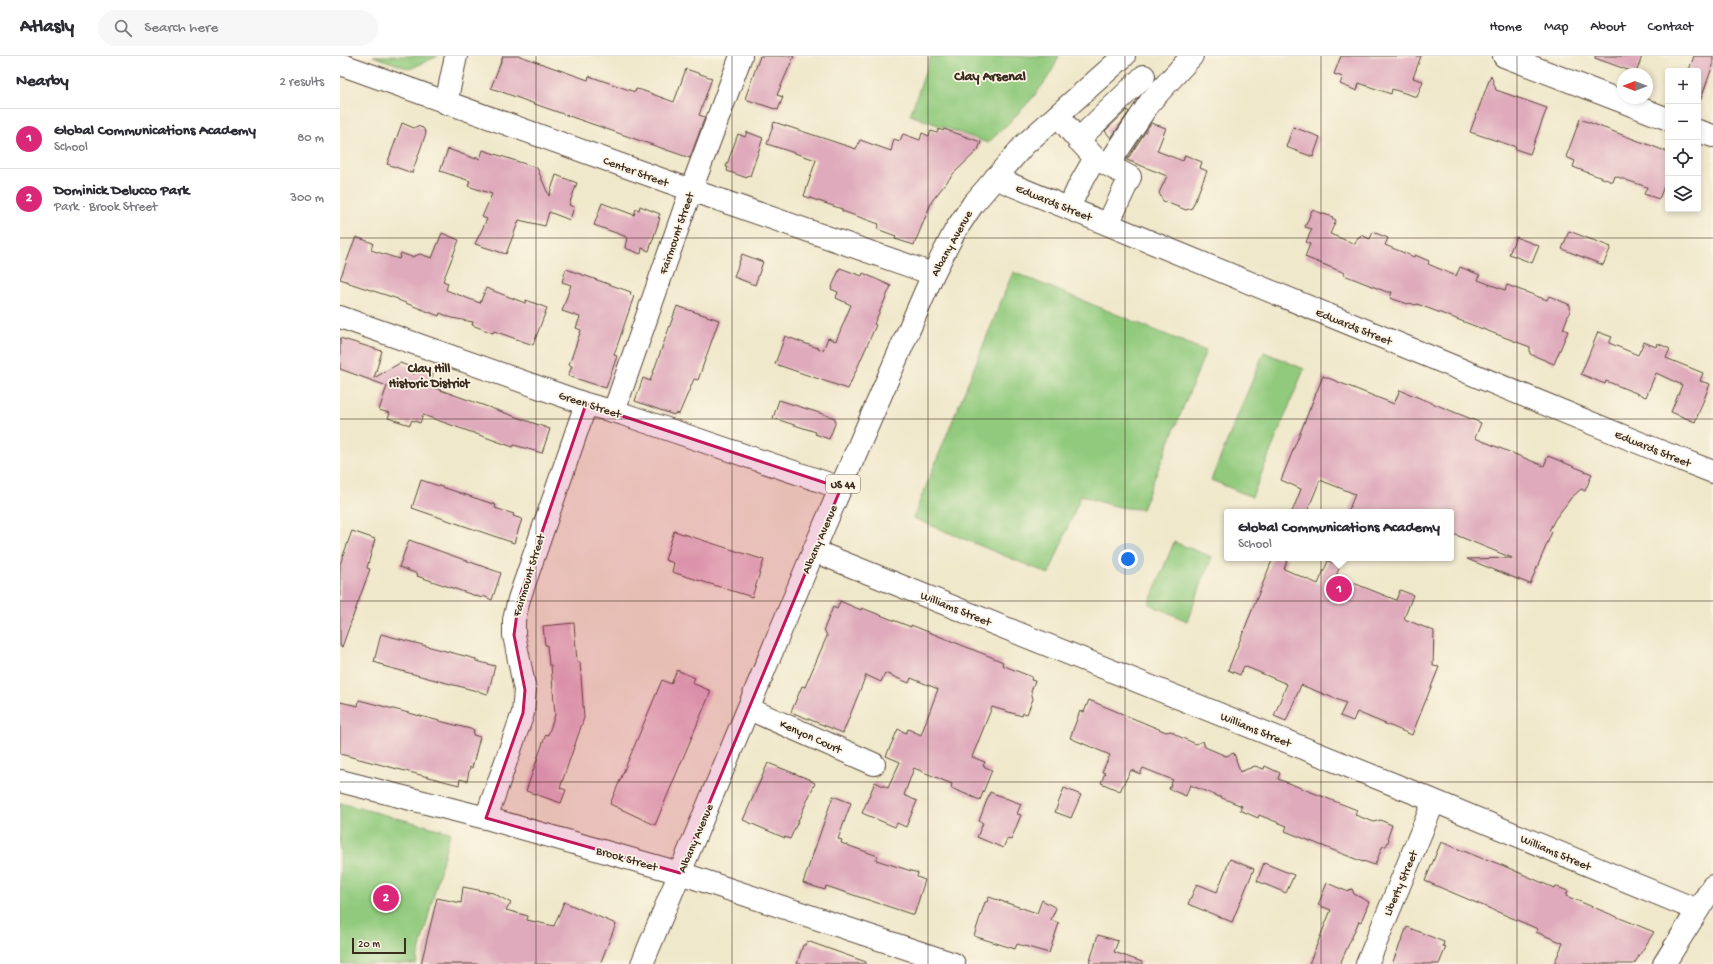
<!DOCTYPE html>
<meta charset="utf-8">
<style>
body{margin:0;font-family:"Gochi Hand",sans-serif;background:#f7f7f7;color:#2b2b33}
.controls{position:absolute;right:12px;top:12px;display:grid;overflow:hidden;border-radius:4px;box-shadow:0 2px 6px #0003}
.controls button{width:36px;height:36px;display:grid;place-items:center;padding:0;border:0;border-bottom:1px solid #e1e1e2;background:#fff;color:#2b2b33;font:20px sans-serif}
.compass{position:absolute;left:1277px;top:12px;width:36px;height:36px;border-radius:50%;background:#fff;box-shadow:0 2px 6px #0003;rotate:270deg}
.scale{position:absolute;left:12px;bottom:10px;width:54px;box-sizing:border-box;padding-left:4px;border:2px solid #3b2a1e;border-top:0;font-size:11px;line-height:14px;white-space:nowrap;color:#3b2a1e;-webkit-text-stroke:3px #fcf5e5;paint-order:stroke}
.you{position:absolute;left:788px;top:503px;width:14px;height:14px;margin:-10px;border:3px solid #fff;border-radius:50%;background:#1a73e8;box-shadow:0 0 0 6px #1a73e833}
.badge{display:grid;place-items:center;width:26px;height:26px;border-radius:50%;background:#db2777;color:#fff;font-size:13px;font-weight:700}
.pin{position:absolute;translate:-50% -50%;border:2px solid #fff;box-shadow:0 1px 4px #0006}
.popup{position:absolute;left:884px;top:453px;width:230px;height:52px;box-sizing:border-box;display:grid;place-content:center;border-radius:4px;background:#fff;filter:drop-shadow(0 1px 3px #0005);font-size:13px;white-space:nowrap;color:#7c7c81}
.popup b{font-size:15px;color:#2b2b33}
.popup::after{content:'';position:absolute;left:50%;top:100%;margin-left:-8px;border:8px solid transparent;border-top-color:#fff}
.list{margin:0;padding:0;list-style:none}
h2{display:flex;justify-content:space-between;align-items:center;height:52px;margin:0;padding:0 16px;font-size:17px}
h2 small{font-size:13px;font-weight:400;color:#7c7c81}
.list li{display:grid;grid-template-columns:26px 1fr auto;gap:12px;align-items:center;box-sizing:border-box;height:60px;padding:0 16px;border-top:1px solid #e1e1e2}
.list b{display:block;font-size:15px;white-space:nowrap}
.list p{margin:0;font-size:13px;white-space:nowrap;color:#7c7c81}
.list em{font-size:13px;font-style:normal;color:#7c7c81}
.icon{flex:none;width:22px;height:22px;fill:none;stroke:currentColor;stroke-width:2;stroke-linecap:round;stroke-linejoin:round}
.map{position:relative;flex:none;width:1373px;height:908px;overflow:hidden}
header{display:flex;align-items:center;gap:24px;box-sizing:border-box;height:56px;padding:0 20px;background:#fff;border-bottom:1px solid #e1e1e2}
header strong{font-size:19px}
nav{display:flex;gap:22px;margin-inline-start:auto;font-size:14px}
.search{width:280px;height:36px;background:#f7f7f7;display:flex;align-items:center;gap:10px;box-sizing:border-box;padding:0 14px;border-radius:22px;color:#7c7c81;font-size:15px}
main{display:flex}
aside{flex:1;background:#fff}
.map>svg:first-child{display:block}
.green{fill:#91ca7d;stroke:#667a4e}
.building{fill:#dfaabc}
.lines{fill:none;stroke-linecap:round;stroke-linejoin:round}
.minor-casing{stroke:#564638;stroke-width:24}
.highway-casing{stroke:#564638;stroke-width:24}
.minor{stroke:#fff;stroke-width:22}
.highway{stroke:#fff;stroke-width:22}
.marked{fill:#c2185b;fill-opacity:0.2;stroke:#c2185b;stroke-width:3;stroke-linejoin:round}
.grid{fill:none;stroke:#3b2a1e;stroke-width:1;stroke-opacity:0.55}
.labels{text-anchor:middle;stroke-width:3.5;stroke-linejoin:round;paint-order:stroke}
.shield{fill:#fcf5e5;stroke:#75675a;stroke-width:1}
.shield-label{font-size:11px;font-weight:bold;fill:#3b2a1e}
.street-label{font-size:12px;fill:#3b2a1e;stroke:#fcf5e5}
.neighbourhood-label{font-size:13px;font-weight:bold;fill:#3b2a1e;stroke:#fcf5e5}
.quarter-label{font-size:14px;font-weight:bold;fill:#3b2a1e;stroke:#fcf5e5}
</style>
<header>
<strong>Atlasly</strong>
<div class="search"><svg class="icon" aria-label="search" viewBox="0 0 24 24"><circle cx="10" cy="10" r="6"/><path d="M15 15l6 6"/></svg>Search here</div>
<nav><a>Home</a><a>Map</a><a>About</a><a>Contact</a></nav>
</header>
<main>
<aside>
<h2>Nearby<small>2 results</small></h2>
<ul class="list">
<li><span class="badge">1</span><div><b>Global Communications Academy</b><p>School</p></div><em>80 m</em></li>
<li><span class="badge">2</span><div><b>Dominick Delucco Park</b><p>Park · Brook Street</p></div><em>300 m</em></li>
</ul>
</aside>
<div class="map">
<svg width="1373" height="908" viewBox="0 0 1373 908">
<rect width="100%" height="100%" fill="#fcf5e5"/>
<filter id="ink" filterUnits="userSpaceOnUse"><feTurbulence type="fractalNoise" baseFrequency=".025" numOctaves="2"/><feDisplacementMap in="SourceGraphic" scale="8" xChannelSelector="R" yChannelSelector="G"/><feConvolveMatrix kernelMatrix="1 2 1 2 8 2 1 2 1" color-interpolation-filters="sRGB"/></filter>
<filter id="wash" filterUnits="userSpaceOnUse"><feTurbulence type="fractalNoise" baseFrequency=".012" numOctaves="4" result="noise"/><feDisplacementMap in="SourceGraphic" scale="16" xChannelSelector="R" yChannelSelector="G"/><feGaussianBlur stdDeviation="0.9" result="paint"/><feColorMatrix in="noise" values="0 0 0 0 0 0 0 0 0 0 0 0 0 0 0 0 0 1.4 0 .05"/><feComposite in="paint" operator="in"/></filter>
<g filter="url(#wash)">
<rect width="100%" height="100%" fill="#f0e8cb"/>
<path class="green" d="M33,0H98L70,13Z
M591,0H719C705,35 674,61 648,87L570,59Z
M673,216L866,295L802,453C781,453 761,447 741,439L709,518L573,462Z
M924,296L964,313L912,441L871,424Z
M834,486L872,501L847,565L809,548Z
M0,747L110,776L76,908H0Z"/>
<g id="blocks">
<path class="building" d="M163,0H180L248,24L249,20L295,36L296,33L301,34L334,46L346,13L372,22L359,59L365,61L350,102L206,52L151,32Z
M420,0H454L437,39L443,41L438,54L405,43Z
M1001,0H1081L1073,22L1083,25L1077,41L1052,33L1051,38L1019,27L1017,35L1000,28L1003,21L994,18Z
M1255,0H1302L1296,17L1255,2Z
M1354,0H1373V9L1360,45H1358V15L1349,14Z
M1151,19L1156,34L1207,52L1190,98L1175,93L1176,91L1130,76Z
M787,54L789,56L771,82L765,75Z
M1240,63L1328,96V120L1319,143L1304,138L1307,131L1289,125L1275,120L1273,126L1233,111L1235,105L1226,101Z
M434,66L516,93L520,84L551,95L554,83L560,85L563,78L580,84L582,77L589,80L591,75L597,77L599,73L603,75L604,73L641,86L638,94L613,118L592,145L574,189L555,183L556,180L537,173L539,168L502,155V153L464,140L476,104L427,88Z
M62,67L74,72L77,70L83,72L86,77L72,117L47,108Z
M811,67L826,72L817,95L843,105L845,99L862,106L860,112L867,115L852,152L846,154L823,145L819,137L827,120L787,104Z
M953,71L980,81L973,101L946,91Z
M407,76L423,82L410,120L408,119L407,122L387,115L388,111H386L398,78L405,81Z
M108,93L136,103V101L140,103L143,94L197,112L209,140L216,119L237,127L229,149L234,151L230,164L209,156L205,170L179,164L166,198L135,188L147,163L142,161L152,138L128,130L130,125L100,115Z
M262,147L294,159L296,153L299,154L300,150L320,158L318,162H320L309,195L302,192L301,198L285,192L287,181L254,169Z
M972,154L993,161L992,162L996,164L990,178L1015,188L1018,181L1020,182L1021,179L1030,183L1033,176L1048,182L1045,189L1074,201L1075,199L1089,205L1088,208L1116,220L1120,211L1140,219L1138,224L1165,234L1167,229L1207,244L1209,240L1230,249V255L1223,273L1228,275L1214,308L1190,298V291L1077,248L1076,249L1069,247L1068,248L1050,242L1052,236H1047L1004,219L1005,217L965,201L970,188L966,186L972,173L965,171Z
M1229,175L1271,191L1263,209L1222,193Z
M102,177L119,184L103,225L108,227L106,234L140,247L146,232L185,247L186,244L207,252L193,289L154,275L153,277L132,269L133,266L112,262L100,257L99,260L58,244V243L9,227V226L0,223L16,181L33,187L31,194L59,203L61,197L72,201L80,198L92,202Z
M1176,181L1199,190L1192,207L1169,198Z
M402,198L423,206L415,229L394,221Z
M500,212L522,220L523,217L551,230L534,268L536,269L508,333L435,308L445,280L483,294L488,282L496,285L511,249L496,242L498,236L491,233Z
M226,213L291,236L290,239L294,240L274,299L277,300L266,332L228,320L232,310L229,309L241,274L236,272L240,261L222,255L231,229L222,226Z
M337,250L379,264L358,324L354,323L339,358L335,357L334,359L295,345L303,322L310,325Z
M1258,276L1272,281L1269,287L1298,299L1304,286L1316,291L1317,287L1330,293L1326,302L1363,317L1360,325L1370,328L1355,366L1331,356L1342,329L1316,317L1306,341L1266,325L1265,328L1241,318Z
M0,282L42,295L34,322L60,307L68,310L73,318L82,314L93,318L89,330L210,373L202,397L174,389L173,391L83,359L80,367L72,364L70,369L48,362L50,357L39,354L47,330L0,313Z
M983,320L1054,348L1060,334L1141,367L1135,382L1204,410L1208,400L1252,418L1245,435L1241,433L1231,442L1215,463L1209,475L1212,476L1190,528L1127,503L1172,502L1111,477V456H1008L1015,438L980,424L967,456H952L961,433L941,424Z
M439,344L495,362V368L489,383L475,378L476,376L433,362Z
M81,424L156,449L155,452L174,458L173,460L182,463L174,487L72,452Z
M12,475L35,483L27,512L30,513L2,591L0,590V508Z
M334,475L424,504L412,541L332,516L334,507L325,504Z
M69,484L161,517L152,544L143,540L142,542L77,520L78,518L59,511Z
M933,502H948L944,513L978,528L988,505L1000,510L996,520L1056,544L1060,534L1073,539L1064,563L1094,575L1093,610L1099,611L1072,679L1017,656L1013,665L1000,660L1006,647L961,629L946,665L934,660L947,628L904,610L900,619L888,614Z
M500,545L521,554L522,552L571,571V569L649,600L663,606L662,609L692,621L691,624L695,625L691,635L693,643L687,658L683,657L682,660L652,651L632,701L645,706L643,710L652,714L640,744L611,732L612,728L574,712L564,739L577,745L566,771L557,767L555,771L522,757L535,726L548,732L560,706L546,700L558,673L566,677L568,673L581,679L598,633L571,622L569,627L545,617L541,626L526,619L503,677L451,656L462,630L465,631L487,580L484,573L493,551L497,553Z
M234,567L237,606H240L244,662L220,732L226,734L221,747L186,735L206,678L208,679L215,659L211,609H209L207,589H205L203,570Z
M41,578L136,603V605L155,610L148,638L43,610V609L34,606Z
M337,614L355,622L352,627L371,635L315,769L270,748L322,624L331,628Z
M19,644L134,674L133,679L140,681L132,712L130,711L127,725L120,723L119,729L0,698V646L18,650Z
M749,644L826,676L831,675L838,680L856,688L863,685L865,691L886,700L894,697L900,716L915,710L924,713L925,710L940,717L938,723L1017,754L1015,759L1034,766L1040,764L1052,769L1048,781L1049,784L1046,790L1042,791L1035,809L1023,805V806L945,775L947,770L919,759L918,762L900,754L902,750L850,729L846,740L829,733L833,724L803,712L800,718L791,714L780,735L761,727L765,717L762,716L770,699L730,682L740,655L744,656Z
M428,707L471,724V725L475,727L450,783L445,781V782L403,764Z
M724,732L741,739L731,762L715,756Z
M650,736L681,748L677,758L681,759L671,784L667,783L663,792L637,781L643,767L639,765Z
M493,740L511,747L498,783L502,784L501,787L538,800L536,804L578,817L577,821L585,824L574,859L486,830L485,834L463,827Z
M1101,786L1146,804V803L1164,810L1214,832L1215,830L1228,835L1226,840L1314,876L1294,908H1214L1223,887L1196,876L1198,873L1085,825Z
M890,803L914,813L892,866L848,848L857,828L877,836Z
M924,807L954,819L946,837L917,825Z
M987,827L1006,835L1012,833L1014,838L1029,846L1021,866L1019,865L1000,908H969L991,854L978,849Z
M123,831L153,837L171,847L166,854L188,860L187,864L214,870L224,846L276,868L260,908H81L97,842L121,847Z
M649,841L697,857L702,844L716,852L711,864L719,867L709,897L677,888L675,893L634,880L645,846H647Z
M1067,871L1104,886L1103,890L1106,891L1099,908H1052Z
M758,879L778,885L774,896L802,906V908H749Z
M467,885L526,906V908H457L463,889H465Z"/>
</g>
</g>
<g filter="url(#ink)">
<use href="#blocks" fill-opacity="0" stroke="#564638" stroke-width="1"/>
<g class="lines">
<defs>
<path id="minor" d="M1164,0L1328,63
M0,8L351,134L593,218
M106,47L116,0
M718,59L733,78L755,102L790,121L768,168
M1358,75L1373,80
M738,84L804,20
M768,109L810,46L852,0
M655,122L1312,392L1373,416
M729,152L739,130L755,102
M0,261L246,348L283,358L501,432
M274,355L351,134L401,0
M474,495L1075,737L1357,854
M409,653L534,708
M0,725L146,762L340,817L614,908
M146,762L183,657L185,634L174,579V564L179,543L246,348
M1027,908L1094,745
M1324,908L1373,830"/>
<path id="highway" d="M302,908L479,482L593,218L615,175L633,148L684,89L784,0"/>
</defs>
<use href="#minor" class="minor-casing"/>
<use href="#highway" class="highway-casing"/>
<use href="#minor" class="minor"/>
<use href="#highway" class="highway"/>
</g>
</g>
<path class="marked" d="M246,348L501,432L340,817L146,762L183,657L185,634L174,579L179,543Z"/>
<path class="grid" d="M196,0V908M392,0V908M588,0V908M785,0V908M981,0V908M1177,0V908M0,182H1373M0,363H1373M0,545H1373M0,726H1373"/>
<g class="labels">
<rect class="shield" x="486" y="419" width="34" height="18" rx="3"/>
<g class="shield-label">
<text x="503" y="432">US 44</text>
</g>
<g class="street-label">
<text transform="translate(296 115) rotate(20)" y="4">Center Street</text>
<text transform="translate(714 146) rotate(22)" y="4">Edwards Street</text>
<text transform="translate(336 177) rotate(-71)" y="4">Fairmount Street</text>
<text transform="translate(611 187) rotate(-61)" y="4">Albany Avenue</text>
<text transform="translate(1014 270) rotate(22)" y="4">Edwards Street</text>
<text transform="translate(250 348) rotate(18)" y="4">Green Street</text>
<text transform="translate(1313 392) rotate(22)" y="4">Edwards Street</text>
<text transform="translate(479 483) rotate(-67)" y="4">Albany Avenue</text>
<text transform="translate(188 519) rotate(-73)" y="4">Fairmount Street</text>
<text transform="translate(616 552) rotate(22)" y="4">Williams Street</text>
<text transform="translate(916 673) rotate(22)" y="4">Williams Street</text>
<text transform="translate(471 680) rotate(24)" y="4">Kenyon Court</text>
<text transform="translate(355 782) rotate(-67)" y="4">Albany Avenue</text>
<text transform="translate(1216 796) rotate(23)" y="4">Williams Street</text>
<text transform="translate(287 802) rotate(16)" y="4">Brook Street</text>
<text transform="translate(1060 827) rotate(-67)" y="4">Liberty Street</text>
</g>
<g class="neighbourhood-label">
<text x="89" y="316">Clay Hill<tspan x="89" dy="15">Historic District</tspan></text>
</g>
<g class="quarter-label">
<text x="650" y="24">Clay Arsenal</text>
</g>
</g>
</svg>
<div class="controls">
<button>+</button>
<button>−</button>
<button><svg class="icon" aria-label="locate" viewBox="0 0 24 24"><circle cx="12" cy="12" r="6"/><path d="M12 2v4M12 18v4M2 12h4M18 12h4"/></svg></button>
<button><svg class="icon" aria-label="layers" viewBox="0 0 24 24"><path d="M12 4l9 5-9 5-9-5zM3 14l9 5 9-5"/></svg></button>
</div>
<svg class="compass" viewBox="-18 -18 36 36"><path d="M0-13l5 13h-10z" fill="#e53935"/><path d="M0 13l5-13h-10z" fill="#7c7c81"/></svg>
<div class="scale">20 m</div>
<div class="you"></div>
<div class="pin badge" style="left:999px;top:533px">1</div>
<div class="popup"><b>Global Communications Academy</b>School</div>
<div class="pin badge" style="left:46px;top:842px">2</div>
</div>
</main>
